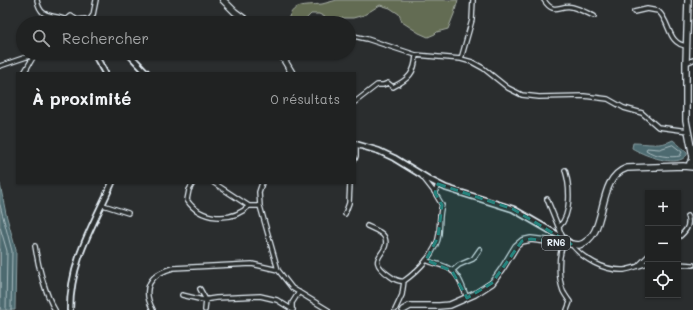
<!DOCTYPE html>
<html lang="fr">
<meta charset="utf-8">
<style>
body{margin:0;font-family:Mali,sans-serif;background:#2d2f2f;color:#f1f3f6}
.controls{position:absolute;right:12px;bottom:12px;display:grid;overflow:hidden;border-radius:0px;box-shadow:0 1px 3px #0004}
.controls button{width:36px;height:36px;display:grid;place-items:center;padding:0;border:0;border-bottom:1px solid #3d3f40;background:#202222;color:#f1f3f6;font:20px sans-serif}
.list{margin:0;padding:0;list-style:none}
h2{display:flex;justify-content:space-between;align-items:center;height:52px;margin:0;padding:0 16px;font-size:17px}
h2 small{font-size:13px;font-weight:400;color:#a2a4a5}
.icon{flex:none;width:22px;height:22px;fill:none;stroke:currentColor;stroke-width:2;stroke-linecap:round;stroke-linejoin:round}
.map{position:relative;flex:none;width:693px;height:310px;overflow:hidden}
.search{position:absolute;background:#202222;box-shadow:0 1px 3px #0004;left:16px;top:16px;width:340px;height:44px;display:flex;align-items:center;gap:10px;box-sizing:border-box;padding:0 14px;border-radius:22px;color:#a2a4a5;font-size:15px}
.panel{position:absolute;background:#202222;box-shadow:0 1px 3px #0004;left:16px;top:72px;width:340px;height:112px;border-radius:0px}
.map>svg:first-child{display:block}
.green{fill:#646c52;stroke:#a6aea5}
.water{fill:#4d6b6f;stroke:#8ba1a6}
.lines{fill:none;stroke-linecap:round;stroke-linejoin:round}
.shore{stroke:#aabbc1;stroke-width:1}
.minor-casing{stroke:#e8f1f8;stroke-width:6}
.secondary-casing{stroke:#e8f1f8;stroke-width:8}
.primary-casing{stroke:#e8f1f8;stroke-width:8}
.trunk-casing{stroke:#e8f1f8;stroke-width:8}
.minor{stroke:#2a2d2e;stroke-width:3.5}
.secondary{stroke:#2a2d2e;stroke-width:4.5}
.primary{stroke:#2a2d2e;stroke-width:5.5}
.trunk{stroke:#2a2d2e;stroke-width:5.5}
.marked{fill:#25827c;fill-opacity:0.2;stroke:#25827c;stroke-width:3;stroke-dasharray:8 5;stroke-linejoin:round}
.labels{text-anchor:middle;stroke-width:3;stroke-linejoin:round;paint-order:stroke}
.shield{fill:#2a2d2e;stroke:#afb6bb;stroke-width:1}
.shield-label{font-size:9px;font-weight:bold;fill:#e8f1f8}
</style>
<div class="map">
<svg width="693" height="310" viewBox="0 0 693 310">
<rect width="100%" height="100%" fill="#2a2d2e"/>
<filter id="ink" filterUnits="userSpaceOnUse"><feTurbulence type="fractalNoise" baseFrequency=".025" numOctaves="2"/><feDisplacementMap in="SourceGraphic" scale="8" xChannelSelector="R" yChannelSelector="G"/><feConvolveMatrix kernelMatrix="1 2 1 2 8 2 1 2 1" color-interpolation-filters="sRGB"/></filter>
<g filter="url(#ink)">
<path class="green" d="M337,0H458L454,14L448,29L437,32L435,34L428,37L419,33L402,22L399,14L390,8L380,5L364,15L353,18H327L319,14H311L305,20L304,23H287C292,2 304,6 322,4C327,3 332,1 337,0Z"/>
<path class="water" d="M673,140L687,152V155C685,157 684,158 682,159C670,165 643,155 632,148L633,143C648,143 660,147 673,140Z
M0,184L6,214L16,250L15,310H0Z"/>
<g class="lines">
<path class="shore" d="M673,145L682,152L680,156C671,158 654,156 646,150L647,148L659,149Z
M0,205L12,251L11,310
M0,227L7,251L6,310
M0,249V310"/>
<defs>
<path id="minor" d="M37,0C41,21 54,13 66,20L71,16L77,20
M544,0C554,16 560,4 572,7C580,9 587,13 594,16
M634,12L647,9L658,11C671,22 667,44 687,46
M88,22L93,15L96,0
M71,23L77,20L85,19L89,23
M349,35L367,39L416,55L461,59L472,62L483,68L508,88L522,95L539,97L584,96L608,99L624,108L642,113L658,127L688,131
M461,59L472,20L473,0
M686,63L693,60
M0,66L38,53
M24,73L35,54
M355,102L377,85H383L388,83L393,87C409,79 415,73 416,55
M355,159L356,156V144
M421,175L435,193
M193,183L189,190L187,200C200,220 231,223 249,206
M214,183L249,206H260
M262,183L259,192L260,206L278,270L292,288L328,310
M547,199L563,238
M103,205L128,213
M345,214L349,203L350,183
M367,226C373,229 383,232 385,238C391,255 362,257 390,276C394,279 398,282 404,281C418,271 437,252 439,234C440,224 439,215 442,205L435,193L438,184
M559,227C572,214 570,186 565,170
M678,238C685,232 691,226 687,216
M563,244C558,258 558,277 563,291C565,295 568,299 570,302L567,310
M571,244C583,259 604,271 624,270C632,269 640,265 648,263
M35,246C38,265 45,294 55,310
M426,260C433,264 441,264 448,268C459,273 463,288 467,298
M678,264L693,265
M639,265L648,256
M452,271L459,265L473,259L480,249
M200,289L206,300L205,310
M182,295L203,300L216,298L260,296L277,300L293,310
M292,309V303L299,292
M153,310C141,288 150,274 173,268L252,264L278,270
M395,310L402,295L404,281"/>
<path id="secondary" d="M94,53L105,73
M128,53L147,73
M355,144L379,151L394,158L430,180L446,188L513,209L563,238L571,244
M70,310C70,261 93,226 112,183"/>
<path id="primary" d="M223,0L235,12L250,23
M280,53L292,73"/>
<path id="trunk" d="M688,0L686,63V120L693,157L692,162L690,163V166
M403,310L410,306H439L450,305L475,294L492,283L502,269L516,246L522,241L531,239L579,245C610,236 594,179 627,168L683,166L693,167"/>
</defs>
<use href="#minor" class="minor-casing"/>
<use href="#secondary" class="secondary-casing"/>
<use href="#primary" class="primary-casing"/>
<use href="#trunk" class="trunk-casing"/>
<use href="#minor" class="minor"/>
<use href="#secondary" class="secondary"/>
<use href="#primary" class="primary"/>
<use href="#trunk" class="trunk"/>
</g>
</g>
<path class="marked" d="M438,184L513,209L571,244L531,239L522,241L492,283L467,298L452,271L426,260L438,237L442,205L435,193Z"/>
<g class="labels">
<rect class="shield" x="542" y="236" width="28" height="14" rx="3"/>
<g class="shield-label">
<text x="556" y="246">RN6</text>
</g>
</g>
</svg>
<div class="controls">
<button>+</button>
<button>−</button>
<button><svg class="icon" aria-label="locate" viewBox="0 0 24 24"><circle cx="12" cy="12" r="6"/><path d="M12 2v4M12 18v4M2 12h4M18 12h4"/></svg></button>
</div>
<div class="search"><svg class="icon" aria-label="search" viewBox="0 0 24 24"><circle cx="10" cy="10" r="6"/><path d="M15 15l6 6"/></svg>Rechercher</div>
<section class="panel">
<h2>À proximité<small>0 résultats</small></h2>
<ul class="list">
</ul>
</section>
</div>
